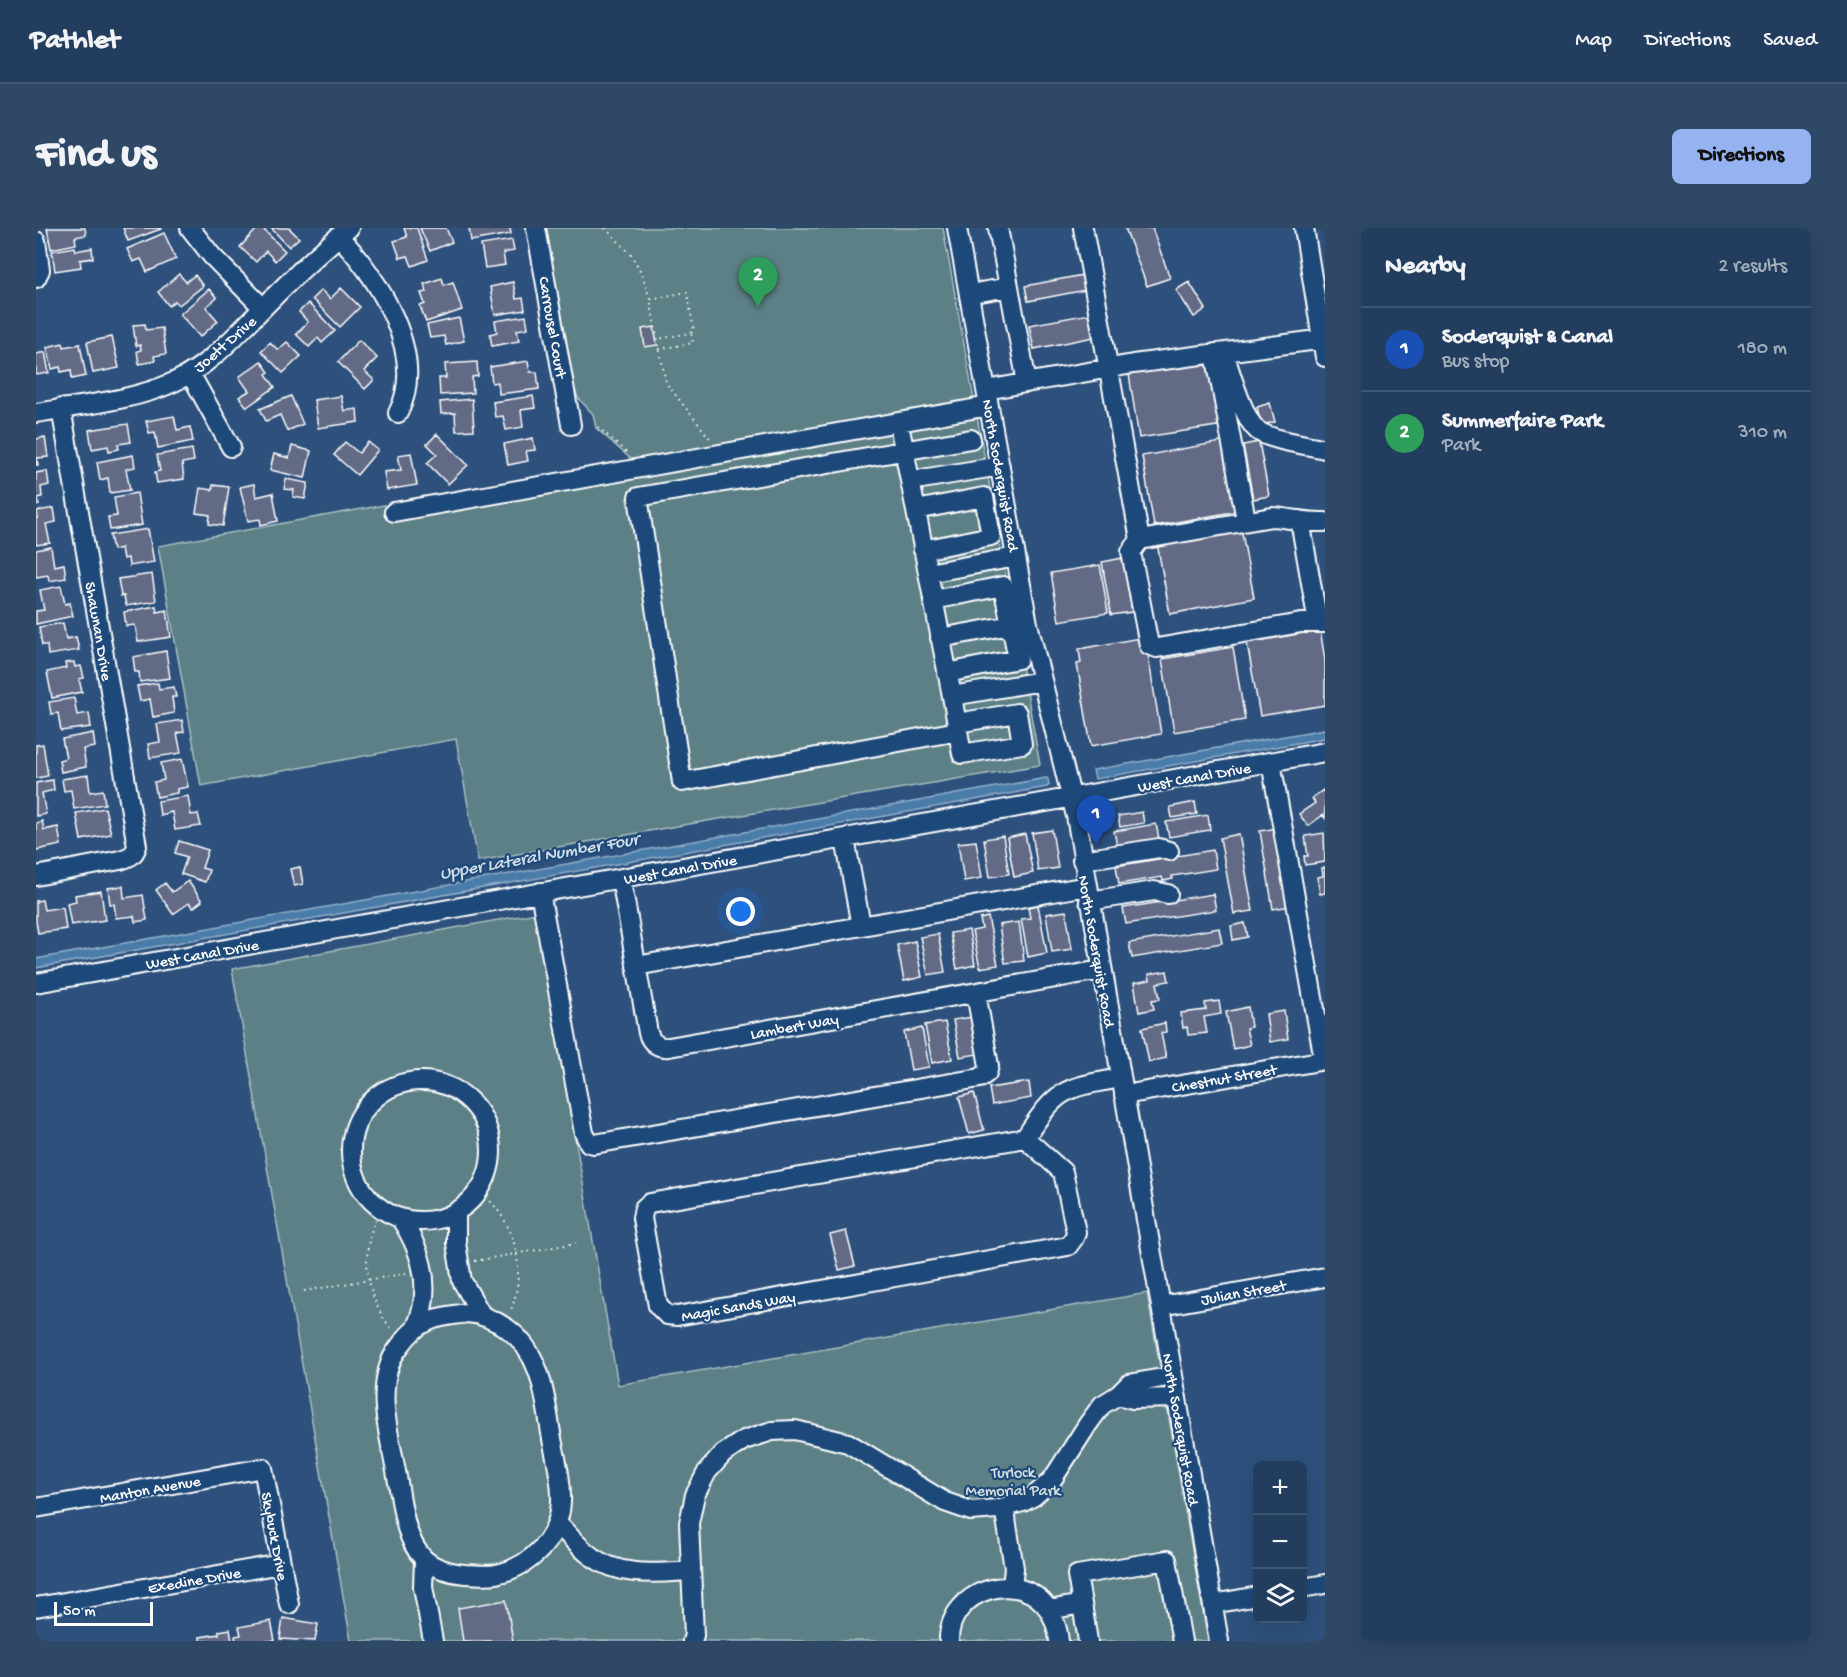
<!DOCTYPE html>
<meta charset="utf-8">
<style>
body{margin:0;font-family:"Gochi Hand",sans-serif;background:#2e4866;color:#f1f3f6}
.controls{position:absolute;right:18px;bottom:18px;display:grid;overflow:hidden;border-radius:9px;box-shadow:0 6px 24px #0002}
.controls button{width:54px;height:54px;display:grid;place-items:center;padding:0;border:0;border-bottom:2px solid #3f5672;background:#223d5d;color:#f1f3f6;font:30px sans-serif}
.scale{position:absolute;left:18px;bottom:15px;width:99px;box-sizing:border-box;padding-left:6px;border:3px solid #fff;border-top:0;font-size:16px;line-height:21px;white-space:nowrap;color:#fff;-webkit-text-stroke:4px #1f4a7a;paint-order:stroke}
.you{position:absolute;left:705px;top:684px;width:21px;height:21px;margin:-15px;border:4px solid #fff;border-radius:50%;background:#1a73e8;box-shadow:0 0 0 9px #1a73e833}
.badge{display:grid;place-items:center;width:39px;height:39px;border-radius:50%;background:#95b2f1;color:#fff;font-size:20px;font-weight:700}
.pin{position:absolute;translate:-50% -50px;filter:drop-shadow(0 2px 3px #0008)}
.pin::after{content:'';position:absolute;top:32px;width:21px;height:18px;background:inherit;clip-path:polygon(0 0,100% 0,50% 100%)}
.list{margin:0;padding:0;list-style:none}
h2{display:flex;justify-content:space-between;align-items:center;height:78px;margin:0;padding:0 24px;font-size:26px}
h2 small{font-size:20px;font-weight:400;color:#a2aebc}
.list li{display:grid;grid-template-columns:39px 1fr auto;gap:18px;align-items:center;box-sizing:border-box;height:84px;padding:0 24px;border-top:2px solid #3f5672}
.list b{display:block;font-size:22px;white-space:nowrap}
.list p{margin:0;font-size:20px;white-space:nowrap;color:#a2aebc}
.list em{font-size:20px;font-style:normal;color:#a2aebc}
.icon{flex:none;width:33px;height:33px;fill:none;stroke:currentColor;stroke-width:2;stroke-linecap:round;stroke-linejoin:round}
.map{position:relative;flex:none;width:1289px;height:1413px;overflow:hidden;border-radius:9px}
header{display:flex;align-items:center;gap:36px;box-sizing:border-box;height:84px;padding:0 30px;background:#223d5d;border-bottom:2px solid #3f5672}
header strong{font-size:28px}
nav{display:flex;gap:33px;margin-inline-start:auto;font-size:21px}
.intro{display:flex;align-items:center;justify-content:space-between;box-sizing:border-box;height:144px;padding:0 36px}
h1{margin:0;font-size:42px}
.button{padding:15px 27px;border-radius:9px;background:#95b2f1;color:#111;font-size:21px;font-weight:700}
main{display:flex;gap:36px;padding:0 36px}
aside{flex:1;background:#223d5d;border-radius:9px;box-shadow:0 6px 24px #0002}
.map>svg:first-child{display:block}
.green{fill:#5b8085;stroke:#adc0c2;stroke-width:1.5}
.water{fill:#4a7ba8;stroke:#92b0cb;stroke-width:1.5}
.building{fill:#636b86;stroke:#fff;stroke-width:1.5}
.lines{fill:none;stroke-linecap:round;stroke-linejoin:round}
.minor-casing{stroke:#fff;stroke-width:22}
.path{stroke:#fff;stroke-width:2;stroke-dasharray:1.5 4.5;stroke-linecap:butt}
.minor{stroke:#1f4a7a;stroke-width:18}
.labels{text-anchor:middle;stroke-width:4.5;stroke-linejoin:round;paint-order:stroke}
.street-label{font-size:16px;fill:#fff;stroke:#1f4a7a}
.park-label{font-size:16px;fill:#d6dfe0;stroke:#1f4a7a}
.water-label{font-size:18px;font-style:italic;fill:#d2dee9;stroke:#1f4a7a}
</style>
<header>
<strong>Pathlet</strong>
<nav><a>Map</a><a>Directions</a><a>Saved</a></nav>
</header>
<div class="intro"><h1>Find us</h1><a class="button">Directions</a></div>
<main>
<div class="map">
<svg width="1289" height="1413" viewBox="0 0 1289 1413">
<rect width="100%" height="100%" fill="#2d517c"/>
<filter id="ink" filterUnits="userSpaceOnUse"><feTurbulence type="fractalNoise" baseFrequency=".0167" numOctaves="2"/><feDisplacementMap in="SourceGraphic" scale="12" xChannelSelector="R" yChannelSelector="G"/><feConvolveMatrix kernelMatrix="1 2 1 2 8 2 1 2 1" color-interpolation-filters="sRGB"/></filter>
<g filter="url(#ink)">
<path class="green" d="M510,0H907L1004,537L647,597L442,633L420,511L165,558L122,318L348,277L375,289L587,252L584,234L596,232L560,200L557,186L543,171L539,163Z
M500,685L582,1157L1111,1065L1172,1413H315L196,741Z"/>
<path class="water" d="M1289,501V510L1059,551L1057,542Z
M1010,550L1012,551L1013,557L1011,559L0,740V731Z"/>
<path class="building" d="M11,0H49L50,7L39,9L40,16L15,21Z
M87,0H125V1L92,13Z
M222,0H226L249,23L239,33L230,23L220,34L204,19Z
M235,0H253L263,10L253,19Z
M368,0H381L392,32L376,38L372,28L364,30L358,13L371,9Z
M384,0H410L416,14L394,23Z
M433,0H474L475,6L435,13Z
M1089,0H1116L1134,50L1111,58Z
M128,5L140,31L111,44L105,31L97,34L91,21Z
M476,12L478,23L467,25L469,37L449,40L445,17Z
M39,19L40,23L56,20L57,30L44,32L45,39L19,43L16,23Z
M143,46L150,54L159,47L167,58L143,77L139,73L133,78L122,64Z
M1047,47L1050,62L992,73L989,58Z
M406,50L408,57L417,54L426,82L390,94L384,78L389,76L385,65L391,64L388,56Z
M477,54L480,71L487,70L489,82L459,87L454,59Z
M1153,54L1170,81L1158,89L1140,62Z
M305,60L324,79L304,99L276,71L285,62L294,71Z
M173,61L181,70L170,79L182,93L164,109L144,86Z
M272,75L299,103L286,115L282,110L273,119L260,106L272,94L263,84Z
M1053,86L1058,109L998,121L993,97Z
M490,88L492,100L481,102L483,113L456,118L454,106L461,104L459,93Z
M423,90L428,113L410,117L408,108L394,110L391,97Z
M109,96L110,102L126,100L130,126L118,128L119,133L103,136L101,123L105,122L104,117L100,118L97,97Z
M618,99L621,117L609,119L606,101Z
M76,109L83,140L57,145L51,114Z
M323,112L341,130L328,143L338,152L329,161L302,134Z
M234,114L242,122L251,114L265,128L247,145L225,123Z
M27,115L28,119L44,116L50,148L36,151L35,142L25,144L24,139L16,141L11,119Z
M9,124L13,145L0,147V126Z
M1176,127L1187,197L1103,210L1092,140Z
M225,133L233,144L230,146L239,159L211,179L203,169L213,163L203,149Z
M492,133L494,144H501L503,161L463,166L462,154L456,155L454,139Z
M441,134L442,148L436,149L437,165L404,167L403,150H410L409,136Z
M255,168L267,196L251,203L244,187L230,193L224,181Z
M305,168L308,183L321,181L322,194L282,200L278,172Z
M497,168L499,180L485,182L487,199L470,202L467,188L459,189L457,174Z
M436,171L438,202L420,203L419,185L405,186L404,174Z
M1234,175L1239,194L1225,197L1221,179Z
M138,188L141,202L154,199L157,213L122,220L119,204L113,205L110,193Z
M92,196L95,214L82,216L83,221L73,223L72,218L56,221L53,202Z
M401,206L432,237L412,256L391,235L401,226L391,216Z
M9,209L12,229L1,230L2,237H0V211Z
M497,210L499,222L490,223L492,233L472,237L468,216Z
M1190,213L1202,283L1118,298L1106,228Z
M309,214L323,225L332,214L342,222L321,247L298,227Z
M1223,214L1233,268L1217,271L1207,217Z
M256,218L275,223L269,250L234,242L238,226L253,230Z
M156,221L158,233L146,235L148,251L121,255L119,244L124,243L121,227Z
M375,225L381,257L351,262L348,244L365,242L362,227Z
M97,227L99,239L90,241L94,262L74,265L72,250L64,252L61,234Z
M11,243L13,257L5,259L6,269L2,270L3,277L0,278V245Z
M250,251L272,255L269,271L257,269L258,262L248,261Z
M218,256L220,269L237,265L242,293L225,297L224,291L212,293L204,259Z
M177,257L193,259L187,298L173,296L174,287L160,285L164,260L176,262Z
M101,265L106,297L74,302L72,289L81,288L78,269Z
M18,280L20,294L10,296L14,315L0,317V290H2L1,283Z
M1205,299L1218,370L1134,386L1121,315Z
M112,301L118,334L93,338L92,330L87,331L85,320L77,322L74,307Z
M15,319L18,338L28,336L30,350L13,353L12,347L0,349V322Z
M1087,330L1096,384L1075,387L1066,334Z
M1064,337L1072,385L1023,393L1015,345Z
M116,346L120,373L90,378L88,368H85L82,351Z
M25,358L29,376L34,375L37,388L0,396V383L8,382L4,362Z
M120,378L121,384L131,382L135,409L102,414L99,397L90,398L88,384Z
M27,395L30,411L40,409L43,422L12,427L11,417H6L3,399Z
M1284,402L1289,432V477L1224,488L1211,415Z
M1109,409L1125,506L1055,518L1041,436L1045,435L1043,421Z
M1197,419L1209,492L1138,504L1126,431Z
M130,423L134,450L104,454L103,444H99L97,429Z
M38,434L39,439L45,438L48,450L43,451L46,464L16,470L11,444L30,440L29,435Z
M122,455L123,461L138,459L140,469H136L138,485L117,489L114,471L104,473L101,458Z
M38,470L41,487L53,485L55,499L25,503L22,485L15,486L13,474Z
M146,492L148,504L141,505L145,525L114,530L112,516L124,514L121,496Z
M57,505L59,519L47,521L50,539L25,544L23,532L30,530L26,511Z
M7,516L12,548L0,550V517Z
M146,531L152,559L141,561V565L121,569L118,554L128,552L125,535Z
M52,547L54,564L67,562L69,576L38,581L35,562L28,563L26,551Z
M17,552L18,562L6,565L10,586L0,588V555Z
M1287,562L1289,565V590L1287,587L1272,598L1263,586L1279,575L1276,570Z
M152,568L155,587L162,586L165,598L139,602L136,584L124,587L122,573Z
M1159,574L1161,586L1136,590L1134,579Z
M69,580L75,606L45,612L40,585Z
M1106,584L1108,595L1084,599L1082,588Z
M1172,587L1174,602L1133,609L1130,594Z
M6,593L8,602L22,599L25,617L0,622V595Z
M1120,596L1123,611L1081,618L1078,603Z
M1241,600L1255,678L1237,681L1224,603Z
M1016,602L1022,640L1002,643L996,605Z
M1288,605L1289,634L1269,637L1268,628H1272L1269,608Z
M989,606L997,645L978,649L971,610Z
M1203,606L1217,683L1198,686L1184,610Z
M967,608L973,646L954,649L948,611Z
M143,613L172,622L166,640L173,642L169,654L145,646L151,629L139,625Z
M940,613L946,650L928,653L922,615Z
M1177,622L1180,641L1136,648L1137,651L1127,653L1126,649L1083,656L1080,638Z
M264,639L267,656L258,658L254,641Z
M1289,639V665L1284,666L1281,649L1287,648L1286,640Z
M152,653L166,673L157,680L153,675L137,686L120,662L129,655L136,664Z
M87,658L88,670L107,667L111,692L99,694L98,688L80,690L78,676H74L72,660Z
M65,663L69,692L35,697L31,675L40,673L39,667Z
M1177,666L1180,682L1090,696L1087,680Z
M6,672L8,682L27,679L30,701L2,705L0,693V673Z
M1002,677L1011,725L992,729L985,691L994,690L992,679Z
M1030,683L1036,721L1016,724L1010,686Z
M952,689L962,737L944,740L936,703L946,701L944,691Z
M983,694L988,733L969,735L963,697Z
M1209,695L1212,709L1197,712L1195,698Z
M1183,700L1186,715L1096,730L1093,715Z
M933,702L939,737L921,741L914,705Z
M902,706L909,744L892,747L884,709Z
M879,713L886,749L868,753L861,717Z
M1131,743L1133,753L1121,755L1124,771L1116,772L1118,781L1103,784L1098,755L1114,752L1113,746Z
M1183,773L1185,786L1168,789L1171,805L1152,807L1151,799L1147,800L1145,785L1170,782L1169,775Z
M1212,779L1215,799L1210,800L1214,817L1197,821L1190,784Z
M1248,783L1252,811L1234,814L1230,786Z
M936,789L942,826L924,829L917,792Z
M909,794L916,831L896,835L889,797Z
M1129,795L1130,804L1125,805L1130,830L1113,834L1106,800Z
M886,800L893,839L875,842L868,804Z
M993,854L995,870L956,877L953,860Z
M938,865L948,902L933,906L923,869Z
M810,1003L819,1038L803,1042L794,1007Z
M470,1372L477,1413H427L422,1380Z
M247,1390L282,1396L279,1413L244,1411Z
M235,1393L239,1413H200L199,1408L205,1407L203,1399Z
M194,1401L196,1413H164V1409L183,1406V1403Z"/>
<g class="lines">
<defs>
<path id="minor" d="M154,0L176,28L227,80
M500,0L535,197
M921,0L992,396L1040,588L1183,1413
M962,0L991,155
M1047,0L1104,312L1236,289C1254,290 1271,295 1289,294
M1268,0L1289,129
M303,8C342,50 392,127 362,185
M0,13L4,42L0,50
M933,66L973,59
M1179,125L1210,292
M1189,128C1195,146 1207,190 1221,202C1232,212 1273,217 1289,221
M154,145L195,219
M950,162L1097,136L1289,111
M0,185C45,177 97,173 138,154C173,138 199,108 226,81C253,53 282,25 313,0
M865,206L916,468L1006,453
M874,253L964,238
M880,282L948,269L955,308L887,322
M358,284L953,178
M1264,292L1282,395
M1104,312L1095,324L1113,417L1121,420L1265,395H1289
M892,345L980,329
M897,372L967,358L975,397L904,410
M911,445L982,431L975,397
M916,468L926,526L986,516L981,485L921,495
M922,503L646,554L602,269L935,211
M1235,534L1288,832
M809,611L825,698
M1046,632L1123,620L1133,623
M0,648L84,632C93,629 98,628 101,618L25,180
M585,650L612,805C615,815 622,820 633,819L1065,742
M504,664L548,905L553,915L558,916L944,850L951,845L953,838L940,765
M1053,673L1118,663L1132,666
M600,738L1051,658
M0,755L1289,524
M315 923a70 70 0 1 1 140 0a70 70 0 1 1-140 0Z
M1088,867L1289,832
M989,910L1027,944L1040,1004L1038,1010L1032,1018L641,1088L631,1087L622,1078L606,990L608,980L614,975L989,910C1022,860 1027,860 1085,850
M420,984V1015L426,1053L445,1086
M364,990C386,1023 397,1061 380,1099
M1125,1078L1289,1049
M431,1085C446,1086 459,1092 472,1101C507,1127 509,1171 516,1211C520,1231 526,1253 525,1274C523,1310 495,1339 460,1346C450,1348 439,1346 429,1346C415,1345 397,1340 387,1330C368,1310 366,1275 361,1249C355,1212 340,1169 355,1133C357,1127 361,1122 364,1118C372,1106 382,1097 395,1092C406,1088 419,1087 431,1085Z
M1082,1167L1097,1171L1141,1170
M968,1279L978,1340L976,1359
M0,1280L227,1240L253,1376
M521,1295C532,1306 542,1319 555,1328C585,1350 621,1345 655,1343
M388,1332L387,1359L397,1413
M1266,1360L1289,1356
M1046,1376L1041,1347L1131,1332L1146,1413
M1177,1376L1222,1368
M0,1379L245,1336
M1013,1382L1046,1376L1052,1413
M656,1413L658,1407L653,1295L659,1267L671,1244L687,1226L708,1212L736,1203L759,1202L812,1215L909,1274L935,1283L961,1281L987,1274L998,1268L1016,1252L1052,1196L1066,1177L1082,1167L1093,1156L1137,1148
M913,1413C912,1361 985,1339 1013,1382C1019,1392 1022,1402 1023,1413"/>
</defs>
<use href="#minor" class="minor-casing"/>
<path class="path" d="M569,0L595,26L606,46L614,71L630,155L676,213
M615,71L651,64L658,102L655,105L621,111
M623,121L657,115L655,105
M562,199L593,227
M450,969C482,999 490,1045 474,1085
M340,991C323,1028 331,1072 357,1103
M439,1033L540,1015
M268,1063L372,1045"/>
<use href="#minor" class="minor"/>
</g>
</g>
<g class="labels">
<g class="street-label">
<text transform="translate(518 99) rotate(80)" y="6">Carrousel Court</text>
<text transform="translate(188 115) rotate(-41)" y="6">Joett Drive</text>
<text transform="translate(966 247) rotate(80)" y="6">North Soderquist Road</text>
<text transform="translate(64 403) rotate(80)" y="6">Shawnan Drive</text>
<text transform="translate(1158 548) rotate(-10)" y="6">West Canal Drive</text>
<text transform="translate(644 640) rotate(-10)" y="6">West Canal Drive</text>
<text transform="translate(1062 723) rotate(80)" y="6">North Soderquist Road</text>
<text transform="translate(166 725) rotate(-10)" y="6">West Canal Drive</text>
<text transform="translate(758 797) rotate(-10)" y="6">Lambert Way</text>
<text transform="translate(1188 849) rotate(-10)" y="6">Chestnut Street</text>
<text transform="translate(1207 1063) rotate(-10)" y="6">Julian Street</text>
<text transform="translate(702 1077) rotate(-10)" y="6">Magic Sands Way</text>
<text transform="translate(1146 1201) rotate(80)" y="6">North Soderquist Road</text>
<text transform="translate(114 1260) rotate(-10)" y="6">Manton Avenue</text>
<text transform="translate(240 1308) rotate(79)" y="6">Skybuck Drive</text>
<text transform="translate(158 1351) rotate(-10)" y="6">Exedine Drive</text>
</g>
<g class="park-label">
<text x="977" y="1249">Turlock<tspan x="977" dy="18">Memorial Park</tspan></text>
</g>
<g class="water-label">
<text transform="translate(503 627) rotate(-10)" y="6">Upper Lateral Number Four</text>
</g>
</g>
</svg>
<div class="controls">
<button>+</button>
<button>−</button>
<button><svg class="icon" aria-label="layers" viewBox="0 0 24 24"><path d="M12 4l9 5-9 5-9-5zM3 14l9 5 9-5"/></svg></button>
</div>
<div class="scale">50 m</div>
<div class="you"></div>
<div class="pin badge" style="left:1060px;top:617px;background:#1a4fb4">1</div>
<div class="pin badge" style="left:722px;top:79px;background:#2e9e5b">2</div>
</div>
<aside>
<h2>Nearby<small>2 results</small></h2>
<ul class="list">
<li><span class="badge" style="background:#1a4fb4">1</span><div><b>Soderquist &amp; Canal</b><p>Bus stop</p></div><em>180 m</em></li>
<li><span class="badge" style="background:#2e9e5b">2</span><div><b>Summerfaire Park</b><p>Park</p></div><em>310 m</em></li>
</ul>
</aside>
</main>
